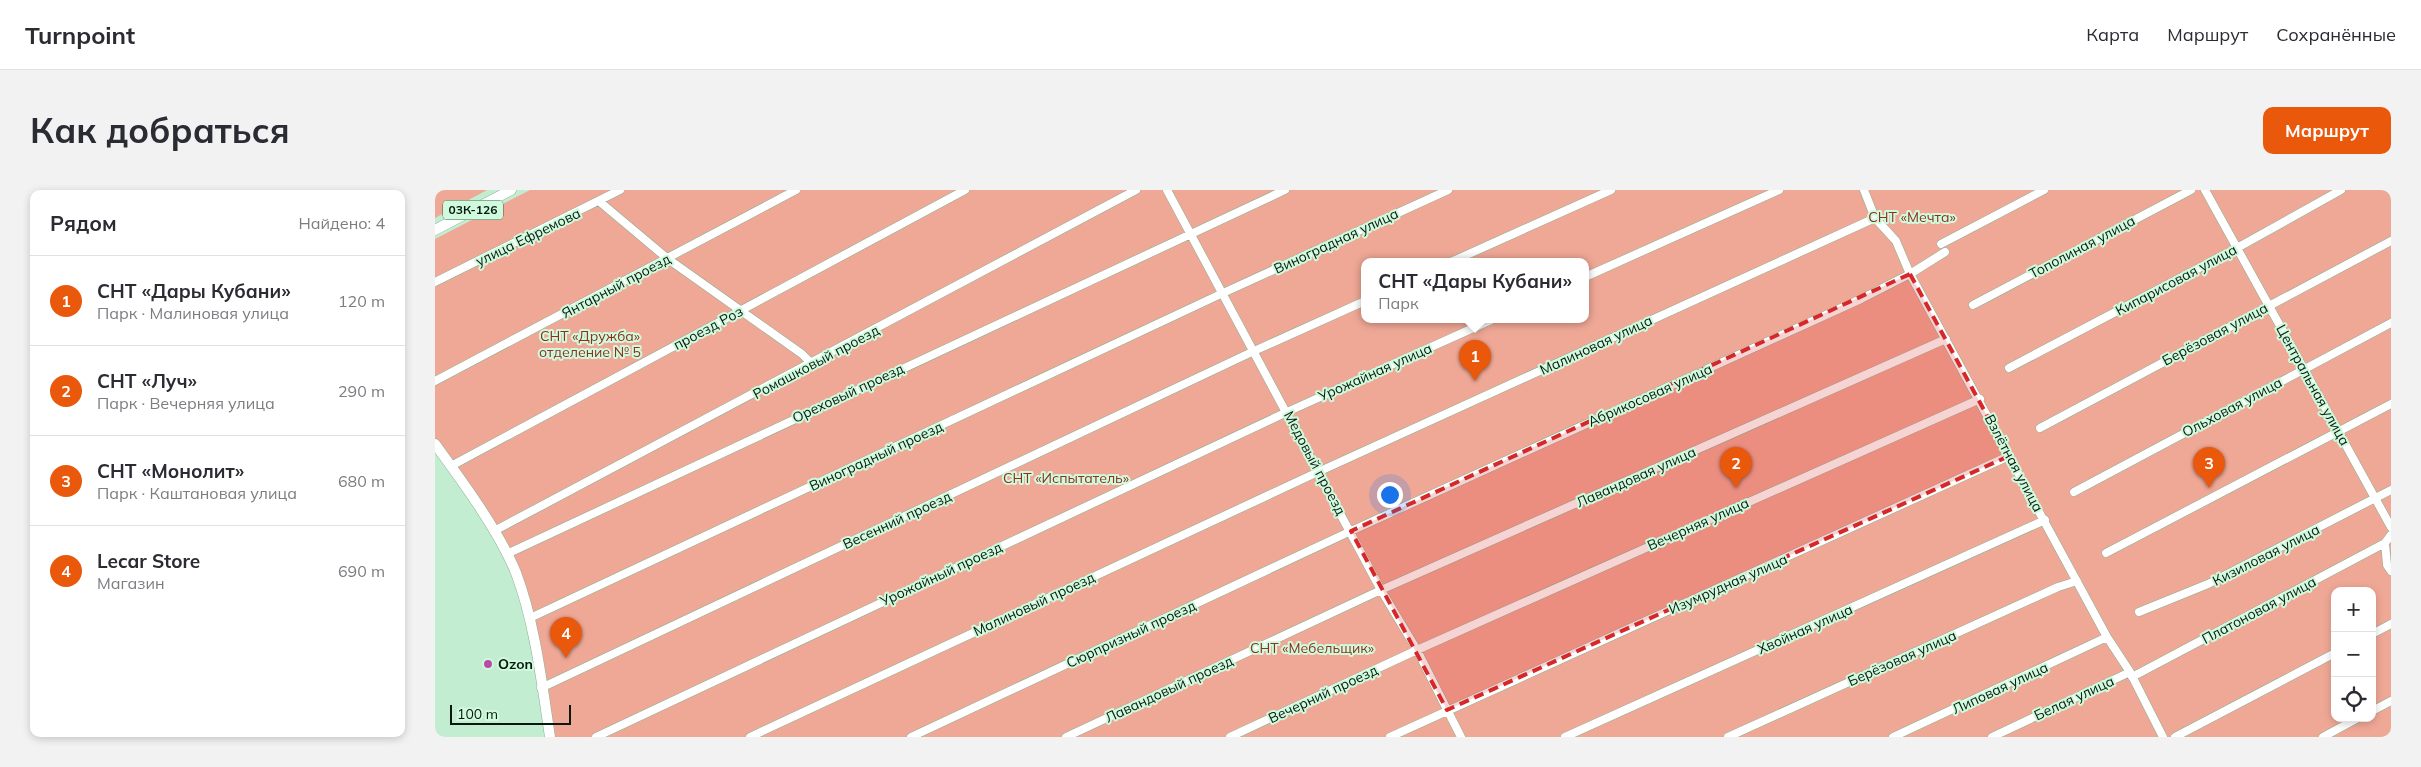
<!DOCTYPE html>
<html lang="ru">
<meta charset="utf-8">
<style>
body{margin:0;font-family:Mulish,sans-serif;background:#f2f2f3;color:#2b2b33}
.controls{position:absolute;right:15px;bottom:15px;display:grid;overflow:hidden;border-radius:10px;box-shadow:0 2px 8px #0003}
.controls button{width:45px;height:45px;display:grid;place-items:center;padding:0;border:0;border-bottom:1px solid #e1e1e2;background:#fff;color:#2b2b33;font:25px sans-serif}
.scale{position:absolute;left:15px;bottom:12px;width:121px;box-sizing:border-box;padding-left:5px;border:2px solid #0a190f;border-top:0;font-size:14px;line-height:18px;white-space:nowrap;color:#0a190f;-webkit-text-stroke:4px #d0fadd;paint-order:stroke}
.you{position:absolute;left:954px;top:304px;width:18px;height:18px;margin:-12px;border:4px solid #fff;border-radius:50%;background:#1a73e8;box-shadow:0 0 0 8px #1a73e833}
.badge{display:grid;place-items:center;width:32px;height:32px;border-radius:50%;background:#ea580c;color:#fff;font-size:16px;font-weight:700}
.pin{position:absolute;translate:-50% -41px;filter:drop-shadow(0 1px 2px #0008)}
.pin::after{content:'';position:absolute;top:26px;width:18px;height:15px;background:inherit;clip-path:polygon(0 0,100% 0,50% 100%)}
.popup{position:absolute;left:926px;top:68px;width:228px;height:65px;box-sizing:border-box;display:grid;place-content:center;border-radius:10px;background:#fff;filter:drop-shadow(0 1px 4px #0005);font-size:16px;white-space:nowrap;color:#7c7c81}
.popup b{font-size:19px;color:#2b2b33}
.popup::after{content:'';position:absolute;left:50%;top:100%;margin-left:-10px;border:10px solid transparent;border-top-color:#fff}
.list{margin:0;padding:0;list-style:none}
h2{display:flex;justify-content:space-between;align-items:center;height:65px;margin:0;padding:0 20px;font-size:21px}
h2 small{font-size:16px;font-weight:400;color:#7c7c81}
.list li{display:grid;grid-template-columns:32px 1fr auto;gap:15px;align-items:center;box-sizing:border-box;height:90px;padding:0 20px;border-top:1px solid #e1e1e2}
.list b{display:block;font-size:19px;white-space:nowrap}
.list p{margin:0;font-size:16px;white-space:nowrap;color:#7c7c81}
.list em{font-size:16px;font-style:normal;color:#7c7c81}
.icon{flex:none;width:28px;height:28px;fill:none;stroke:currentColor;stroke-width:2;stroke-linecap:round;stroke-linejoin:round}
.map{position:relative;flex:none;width:1956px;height:547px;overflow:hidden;border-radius:10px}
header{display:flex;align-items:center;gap:30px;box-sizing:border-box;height:70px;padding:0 25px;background:#fff;border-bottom:1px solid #e1e1e2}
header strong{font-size:24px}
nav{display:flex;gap:28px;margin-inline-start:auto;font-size:18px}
.intro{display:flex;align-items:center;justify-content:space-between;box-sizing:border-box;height:120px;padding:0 30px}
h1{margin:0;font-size:35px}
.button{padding:12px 22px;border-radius:10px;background:#ea580c;color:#fff;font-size:18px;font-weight:700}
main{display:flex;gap:30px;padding:0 30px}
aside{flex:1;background:#fff;border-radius:10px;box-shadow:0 2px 8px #0003}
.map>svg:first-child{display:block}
.green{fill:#f0a896;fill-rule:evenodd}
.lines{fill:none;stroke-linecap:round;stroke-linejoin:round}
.minor-casing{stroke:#88b094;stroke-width:9}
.major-casing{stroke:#88b094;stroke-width:11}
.minor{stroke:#fff;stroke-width:8}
.major{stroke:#fff;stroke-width:10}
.marked{fill:#d62828;fill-opacity:0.2;stroke:#d62828;stroke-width:4;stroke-dasharray:10 6;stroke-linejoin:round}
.poi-dot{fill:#ba4aa8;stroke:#d0fadd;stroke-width:2}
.labels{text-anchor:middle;stroke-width:4;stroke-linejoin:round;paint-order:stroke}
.shield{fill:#d0fadd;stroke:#455c4d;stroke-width:1}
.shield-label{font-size:12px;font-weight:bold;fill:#0a190f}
.park-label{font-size:14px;fill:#8c311b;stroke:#d0fadd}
.street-label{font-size:14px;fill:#0a190f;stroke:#d0fadd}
.poi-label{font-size:14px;font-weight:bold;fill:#0a190f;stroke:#d0fadd;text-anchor:start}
</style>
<header>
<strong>Turnpoint</strong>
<nav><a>Карта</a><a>Маршрут</a><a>Сохранённые</a></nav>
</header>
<div class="intro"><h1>Как добраться</h1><a class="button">Маршрут</a></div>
<main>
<aside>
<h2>Рядом<small>Найдено: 4</small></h2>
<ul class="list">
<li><span class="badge">1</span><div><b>СНТ «Дары Кубани»</b><p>Парк · Малиновая улица</p></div><em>120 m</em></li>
<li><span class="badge">2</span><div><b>СНТ «Луч»</b><p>Парк · Вечерняя улица</p></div><em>290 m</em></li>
<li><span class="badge">3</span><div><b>СНТ «Монолит»</b><p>Парк · Каштановая улица</p></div><em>680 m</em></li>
<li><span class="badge">4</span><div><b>Lecar Store</b><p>Магазин</p></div><em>690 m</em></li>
</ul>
</aside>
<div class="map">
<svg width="1956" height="547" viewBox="0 0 1956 547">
<rect width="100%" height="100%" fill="#c3edd0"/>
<path class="green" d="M0,0H52L0,28Z
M95,0H1956V547H115L81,383L0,254V49ZM930,72H1150V130H930ZM1900,401H1937V528H1900Z"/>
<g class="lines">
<defs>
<path id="minor" d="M732,0L946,400L982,460L1026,547
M1429,0L1440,28L1461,51L1475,84L1672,447L1695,482L1728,547
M1770,0L1956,337
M165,12L233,69L367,164L377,174
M1506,54L1609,0
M1016,72L1176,0
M1150,87L1344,0
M0,92L185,0
M1538,115L1756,0
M1574,178L1802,58L1906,0
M0,191L361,0
M1605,238L1956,51
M16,276L530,0
M1639,302L1956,133
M59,341L701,0
M1956,345L1950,353L1952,375L1956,381
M1671,363L1956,214
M72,364L850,0
M1704,422L1773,394L1956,300
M95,428L788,103L1013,0
M1937,444L1956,434
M1697,487L1950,353
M106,498L819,161L930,111
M1937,521L1956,511
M161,547L852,222L1056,130
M315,547L883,282L1440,28
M476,547L916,341L1426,109L1475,84L1510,62
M631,547L946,400L1511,149
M795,547L982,460L1545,209
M955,547L1574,266
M1130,547L1610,330
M1293,547L1623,397L1642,391
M1458,547L1672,447
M1557,547L1695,482
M1740,547L1900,463
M1888,547L1923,528"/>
<path id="major" d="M0,40L76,0
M0,254C27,291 64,341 81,383C100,433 107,494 115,547"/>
</defs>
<use href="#minor" class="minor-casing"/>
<use href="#major" class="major-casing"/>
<use href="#minor" class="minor"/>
<use href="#major" class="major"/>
</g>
<path class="marked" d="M1475,84L1574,266L1012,520L916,341Z"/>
<circle class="poi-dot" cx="53" cy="474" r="5"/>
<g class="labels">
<rect class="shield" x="8" y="10.5" width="60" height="19" rx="4"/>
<g class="shield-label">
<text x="38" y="24">03К-126</text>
</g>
<g class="park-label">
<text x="1477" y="32">СНТ «Мечта»</text>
<text x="155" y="151">СНТ «Дружба»<tspan x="155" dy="16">отделение № 5</tspan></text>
<text x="631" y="293">СНТ «Испытатель»</text>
<text x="877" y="463">СНТ «Мебельщик»</text>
</g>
<g class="street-label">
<text transform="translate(93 47) rotate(-26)" y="5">улица Ефремова</text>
<text transform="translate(901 51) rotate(-25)" y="5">Виноградная улица</text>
<text transform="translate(1647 57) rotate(-28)" y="5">Тополиная улица</text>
<text transform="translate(1741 90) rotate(-28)" y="5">Кипарисовая улица</text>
<text transform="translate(181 96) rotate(-28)" y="5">Янтарный проезд</text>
<text transform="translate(273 138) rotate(-28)" y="5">проезд Роз</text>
<text transform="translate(1780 144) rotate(-28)" y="5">Берёзовая улица</text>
<text transform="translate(1161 155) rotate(-25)" y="5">Малиновая улица</text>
<text transform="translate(381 172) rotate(-28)" y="5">Ромашковый проезд</text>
<text transform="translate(940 182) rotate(-24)" y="5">Урожайная улица</text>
<text transform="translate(1878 195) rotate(61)" y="5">Центральная улица</text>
<text transform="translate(413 203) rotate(-25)" y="5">Ореховый проезд</text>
<text transform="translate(1215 205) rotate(-24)" y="5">Абрикосовая улица</text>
<text transform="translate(1797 217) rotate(-28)" y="5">Ольховая улица</text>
<text transform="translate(441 266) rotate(-25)" y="5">Виноградный проезд</text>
<text transform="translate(880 273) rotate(62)" y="5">Медовый проезд</text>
<text transform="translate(1579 273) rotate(62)" y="5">Взлётная улица</text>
<text transform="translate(1201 287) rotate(-24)" y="5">Лавандовая улица</text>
<text transform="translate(462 330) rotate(-25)" y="5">Весенний проезд</text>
<text transform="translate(1263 334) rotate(-24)" y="5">Вечерняя улица</text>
<text transform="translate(1831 365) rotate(-27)" y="5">Кизиловая улица</text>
<text transform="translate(506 384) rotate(-25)" y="5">Урожайный проезд</text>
<text transform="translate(1293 394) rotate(-24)" y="5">Изумрудная улица</text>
<text transform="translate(599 414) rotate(-25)" y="5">Малиновый проезд</text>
<text transform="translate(1824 420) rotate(-28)" y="5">Платоновая улица</text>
<text transform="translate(1370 439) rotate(-24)" y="5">Хвойная улица</text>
<text transform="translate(696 444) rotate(-25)" y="5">Сюрпризный проезд</text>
<text transform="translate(1467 468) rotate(-24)" y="5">Берёзовая улица</text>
<text transform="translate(1565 498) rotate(-25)" y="5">Липовая улица</text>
<text transform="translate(734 499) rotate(-25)" y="5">Лавандовый проезд</text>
<text transform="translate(888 504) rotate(-25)" y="5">Вечерний проезд</text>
<text transform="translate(1639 508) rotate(-25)" y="5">Белая улица</text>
</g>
<g class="poi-label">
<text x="63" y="479">Ozon</text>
</g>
</g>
</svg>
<div class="controls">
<button>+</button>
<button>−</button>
<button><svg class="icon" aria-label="locate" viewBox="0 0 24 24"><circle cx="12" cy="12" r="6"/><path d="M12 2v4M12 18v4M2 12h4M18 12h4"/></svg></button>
</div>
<div class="scale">100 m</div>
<div class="you"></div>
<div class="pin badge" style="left:1040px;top:191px">1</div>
<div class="popup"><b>СНТ «Дары Кубани»</b>Парк</div>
<div class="pin badge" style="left:1301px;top:298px">2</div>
<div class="pin badge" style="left:1774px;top:298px">3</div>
<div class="pin badge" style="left:131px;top:468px">4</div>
</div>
</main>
